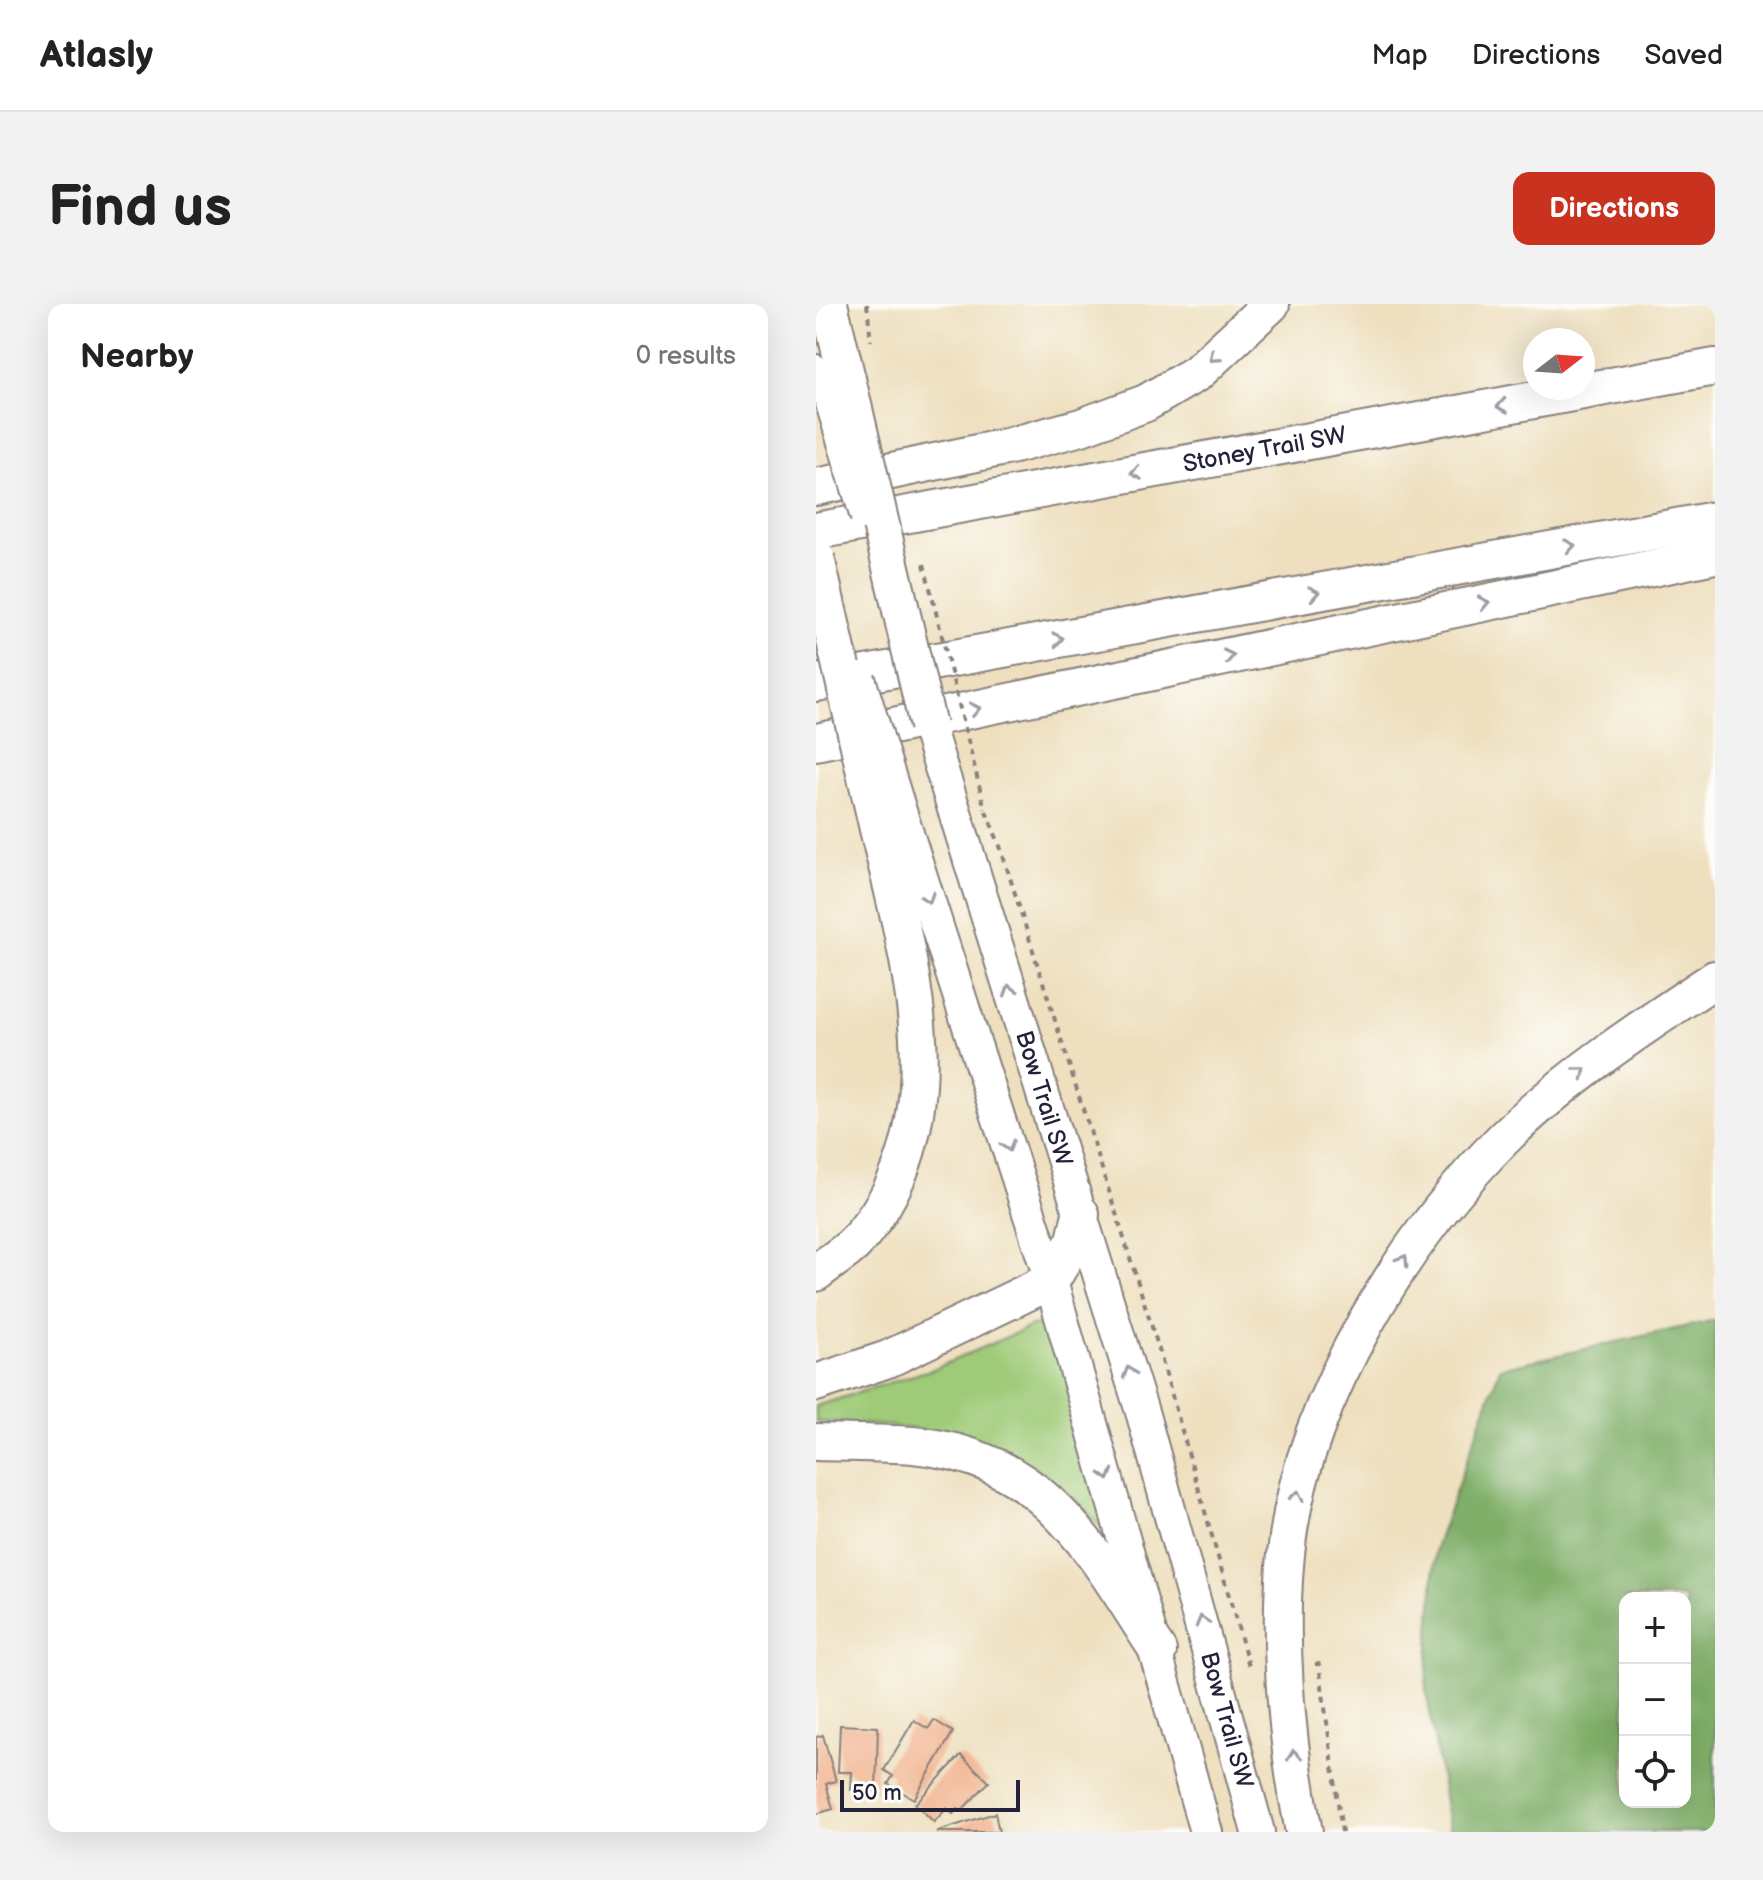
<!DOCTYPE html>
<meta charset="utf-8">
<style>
body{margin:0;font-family:"Balsamiq Sans",sans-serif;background:#f2f2f2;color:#222}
.controls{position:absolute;right:24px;bottom:24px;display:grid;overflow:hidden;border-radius:16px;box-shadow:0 8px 32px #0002}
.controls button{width:72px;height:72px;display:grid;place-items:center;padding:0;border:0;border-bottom:2px solid #e0e0e0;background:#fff;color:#222;font:40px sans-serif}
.compass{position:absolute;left:707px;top:24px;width:72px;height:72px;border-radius:50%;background:#fff;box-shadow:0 8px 32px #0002;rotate:73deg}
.scale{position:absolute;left:24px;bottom:20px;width:180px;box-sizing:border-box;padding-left:8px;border:4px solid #22223b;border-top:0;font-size:22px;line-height:28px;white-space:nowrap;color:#22223b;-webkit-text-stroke:6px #fdfcf7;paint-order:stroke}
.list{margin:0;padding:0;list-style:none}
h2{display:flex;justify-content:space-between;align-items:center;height:104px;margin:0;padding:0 32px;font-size:34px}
h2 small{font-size:26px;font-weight:400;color:#767676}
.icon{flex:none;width:44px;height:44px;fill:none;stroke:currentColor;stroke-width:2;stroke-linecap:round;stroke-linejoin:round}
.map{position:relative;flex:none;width:899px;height:1528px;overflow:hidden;border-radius:16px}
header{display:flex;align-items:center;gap:48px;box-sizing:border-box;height:112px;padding:0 40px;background:#fff;border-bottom:2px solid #e0e0e0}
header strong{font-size:38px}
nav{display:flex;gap:44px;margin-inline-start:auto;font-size:28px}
.intro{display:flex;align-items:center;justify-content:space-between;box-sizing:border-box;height:192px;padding:0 48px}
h1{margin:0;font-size:56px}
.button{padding:20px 36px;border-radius:16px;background:#c8321e;color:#fff;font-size:28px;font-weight:700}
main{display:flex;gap:48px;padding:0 48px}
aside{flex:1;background:#fff;border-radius:16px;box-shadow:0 8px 32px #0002}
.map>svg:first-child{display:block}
.green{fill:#9fcb78;stroke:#60765a;stroke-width:2}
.forest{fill:#7faf68;stroke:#506852;stroke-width:2;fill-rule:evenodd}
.building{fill:#f2b38f}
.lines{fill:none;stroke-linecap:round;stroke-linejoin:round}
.minor-casing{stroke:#88807c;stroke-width:28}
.major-casing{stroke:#88807c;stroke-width:36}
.highway-casing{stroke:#88807c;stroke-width:40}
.path{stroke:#88807c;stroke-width:4;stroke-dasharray:6 6;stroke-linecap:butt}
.minor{stroke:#fff;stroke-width:24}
.major{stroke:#fff;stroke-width:32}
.highway{stroke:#fff;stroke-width:36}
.minor-bridge-casing{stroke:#88807c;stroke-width:28;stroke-linecap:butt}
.major-bridge-casing{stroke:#88807c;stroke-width:36;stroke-linecap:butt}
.highway-bridge-casing{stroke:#88807c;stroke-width:40;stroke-linecap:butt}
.path-bridge{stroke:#88807c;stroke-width:4;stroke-dasharray:6 6;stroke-linecap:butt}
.minor-bridge{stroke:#fff;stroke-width:24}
.major-bridge{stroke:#fff;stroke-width:32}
.highway-bridge{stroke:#fff;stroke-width:36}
.oneway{stroke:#9c9ca7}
.labels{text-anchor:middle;stroke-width:6;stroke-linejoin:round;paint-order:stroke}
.street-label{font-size:24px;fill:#22223b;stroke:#fdfcf7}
</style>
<header>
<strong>Atlasly</strong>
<nav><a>Map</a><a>Directions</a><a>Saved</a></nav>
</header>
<div class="intro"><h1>Find us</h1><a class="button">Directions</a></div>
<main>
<aside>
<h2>Nearby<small>0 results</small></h2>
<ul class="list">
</ul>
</aside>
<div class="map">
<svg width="899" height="1528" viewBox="0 0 899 1528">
<rect width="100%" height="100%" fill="#fdfcf7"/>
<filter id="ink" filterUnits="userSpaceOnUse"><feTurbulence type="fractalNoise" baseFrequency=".0125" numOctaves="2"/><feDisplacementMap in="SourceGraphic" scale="16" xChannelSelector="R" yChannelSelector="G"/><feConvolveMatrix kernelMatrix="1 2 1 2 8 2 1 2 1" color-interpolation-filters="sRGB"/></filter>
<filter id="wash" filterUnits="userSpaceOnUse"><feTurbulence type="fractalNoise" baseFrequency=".006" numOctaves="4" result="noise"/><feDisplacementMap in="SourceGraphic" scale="32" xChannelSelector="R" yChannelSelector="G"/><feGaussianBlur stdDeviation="1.8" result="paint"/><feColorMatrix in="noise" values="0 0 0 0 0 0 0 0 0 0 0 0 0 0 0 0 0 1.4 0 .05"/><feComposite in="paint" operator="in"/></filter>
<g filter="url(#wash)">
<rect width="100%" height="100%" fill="#eedfbe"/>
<path class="green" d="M218,1021L231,1025L238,1034L293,1218L284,1223C212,1132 109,1121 0,1118V1102L120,1064Z"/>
<path class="forest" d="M899,1016V1528H634L610,1385L620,1242L684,1064ZM809,1294H869V1498H809Z"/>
<g id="blocks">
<path class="building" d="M98,1416L112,1425L118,1416L137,1428L98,1495L72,1480L77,1472L68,1466Z
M24,1421L62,1423L60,1487L35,1486L36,1468H22Z
M7,1431L20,1477L10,1480L17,1505L0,1510V1433Z
M145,1451L173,1478L145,1507L142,1504L137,1510L131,1504L118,1518L99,1500Z
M179,1509L183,1528H122V1527Z"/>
</g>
</g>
<g filter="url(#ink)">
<use href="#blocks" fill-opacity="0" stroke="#88807c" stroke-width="2"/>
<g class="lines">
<defs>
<path id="minor" d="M0,63L6,80"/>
<g id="major">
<path id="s1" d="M112,422L327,1111L442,1528"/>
<path d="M88,520L235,977L390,1528"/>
</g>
<g id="highway">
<path d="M13,0L31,75"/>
<path d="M0,183L194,142L265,123L330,99L381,69L455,0"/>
<path id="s2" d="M0,227L899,63"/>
<path d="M0,379L899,216"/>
<path d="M0,438L899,251"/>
<path d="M0,969C12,959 28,950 39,939C145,820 94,661 62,525"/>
<path d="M0,1079L72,1055L235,977L259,936L265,910"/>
<path d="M0,1138C32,1139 65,1139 97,1141C231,1153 277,1248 342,1347"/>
<path d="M488,1528C470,1438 460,1324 472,1233C491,1092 588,935 687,835C750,773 825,724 899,675"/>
</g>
</defs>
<use href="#minor" class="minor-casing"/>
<use href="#major" class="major-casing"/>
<use href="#highway" class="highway-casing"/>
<path class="path" d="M51,0L55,37
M170,507L184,542L341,1039L433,1362L438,1363
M499,1360H503L526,1528"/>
<use href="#minor" class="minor"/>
<use href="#major" class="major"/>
<use href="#highway" class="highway"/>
<defs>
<path id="minor-bridge" d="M6,80L47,214"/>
<path id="major-bridge" d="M43,375L88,520"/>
<path id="highway-bridge" d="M31,75L112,422
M0,254L62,525"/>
</defs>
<use href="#minor-bridge" class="minor-bridge-casing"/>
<use href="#major-bridge" class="major-bridge-casing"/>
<use href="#highway-bridge" class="highway-bridge-casing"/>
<path class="path-bridge" d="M108,260L169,505"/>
<use href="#minor-bridge" class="minor-bridge"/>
<use href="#major-bridge" class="major-bridge"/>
<use href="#highway-bridge" class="highway-bridge"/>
</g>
<defs><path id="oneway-chevron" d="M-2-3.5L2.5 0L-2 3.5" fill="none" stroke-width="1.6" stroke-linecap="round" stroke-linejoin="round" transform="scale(2)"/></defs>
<g class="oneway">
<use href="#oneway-chevron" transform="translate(398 53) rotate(139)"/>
<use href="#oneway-chevron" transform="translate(686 102) rotate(170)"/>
<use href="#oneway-chevron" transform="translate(320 169) rotate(170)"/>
<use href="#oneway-chevron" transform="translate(754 242) rotate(-10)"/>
<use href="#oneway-chevron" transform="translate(498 289) rotate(-10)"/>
<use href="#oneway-chevron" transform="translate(668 299) rotate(-12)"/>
<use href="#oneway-chevron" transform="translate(242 335) rotate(-10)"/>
<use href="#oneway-chevron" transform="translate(413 352) rotate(-12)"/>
<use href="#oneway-chevron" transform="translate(159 405) rotate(-12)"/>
<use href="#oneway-chevron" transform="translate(112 594) rotate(72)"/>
<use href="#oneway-chevron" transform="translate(194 686) rotate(-108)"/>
<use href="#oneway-chevron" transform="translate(765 768) rotate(-38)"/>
<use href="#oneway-chevron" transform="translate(192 842) rotate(72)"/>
<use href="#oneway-chevron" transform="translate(587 956) rotate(-58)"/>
<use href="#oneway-chevron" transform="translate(313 1068) rotate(-107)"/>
<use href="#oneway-chevron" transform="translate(291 1171) rotate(74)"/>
<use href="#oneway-chevron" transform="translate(481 1192) rotate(-78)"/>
<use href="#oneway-chevron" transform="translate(386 1317) rotate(-106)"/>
<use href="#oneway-chevron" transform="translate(478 1451) rotate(-97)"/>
</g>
</g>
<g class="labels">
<g class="street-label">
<text dy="8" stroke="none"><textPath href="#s2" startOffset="456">Stoney Trail SW</textPath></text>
<text dy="8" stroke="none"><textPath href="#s1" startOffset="390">Bow Trail SW</textPath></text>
<text dy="8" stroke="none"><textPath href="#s1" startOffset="1038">Bow Trail SW</textPath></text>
</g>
</g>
</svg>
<div class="controls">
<button>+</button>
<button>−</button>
<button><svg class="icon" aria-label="locate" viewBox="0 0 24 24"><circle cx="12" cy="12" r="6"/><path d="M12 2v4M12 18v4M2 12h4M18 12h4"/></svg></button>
</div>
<svg class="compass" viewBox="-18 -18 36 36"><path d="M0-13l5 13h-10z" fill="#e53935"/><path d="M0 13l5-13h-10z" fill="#767676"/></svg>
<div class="scale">50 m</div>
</div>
</main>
